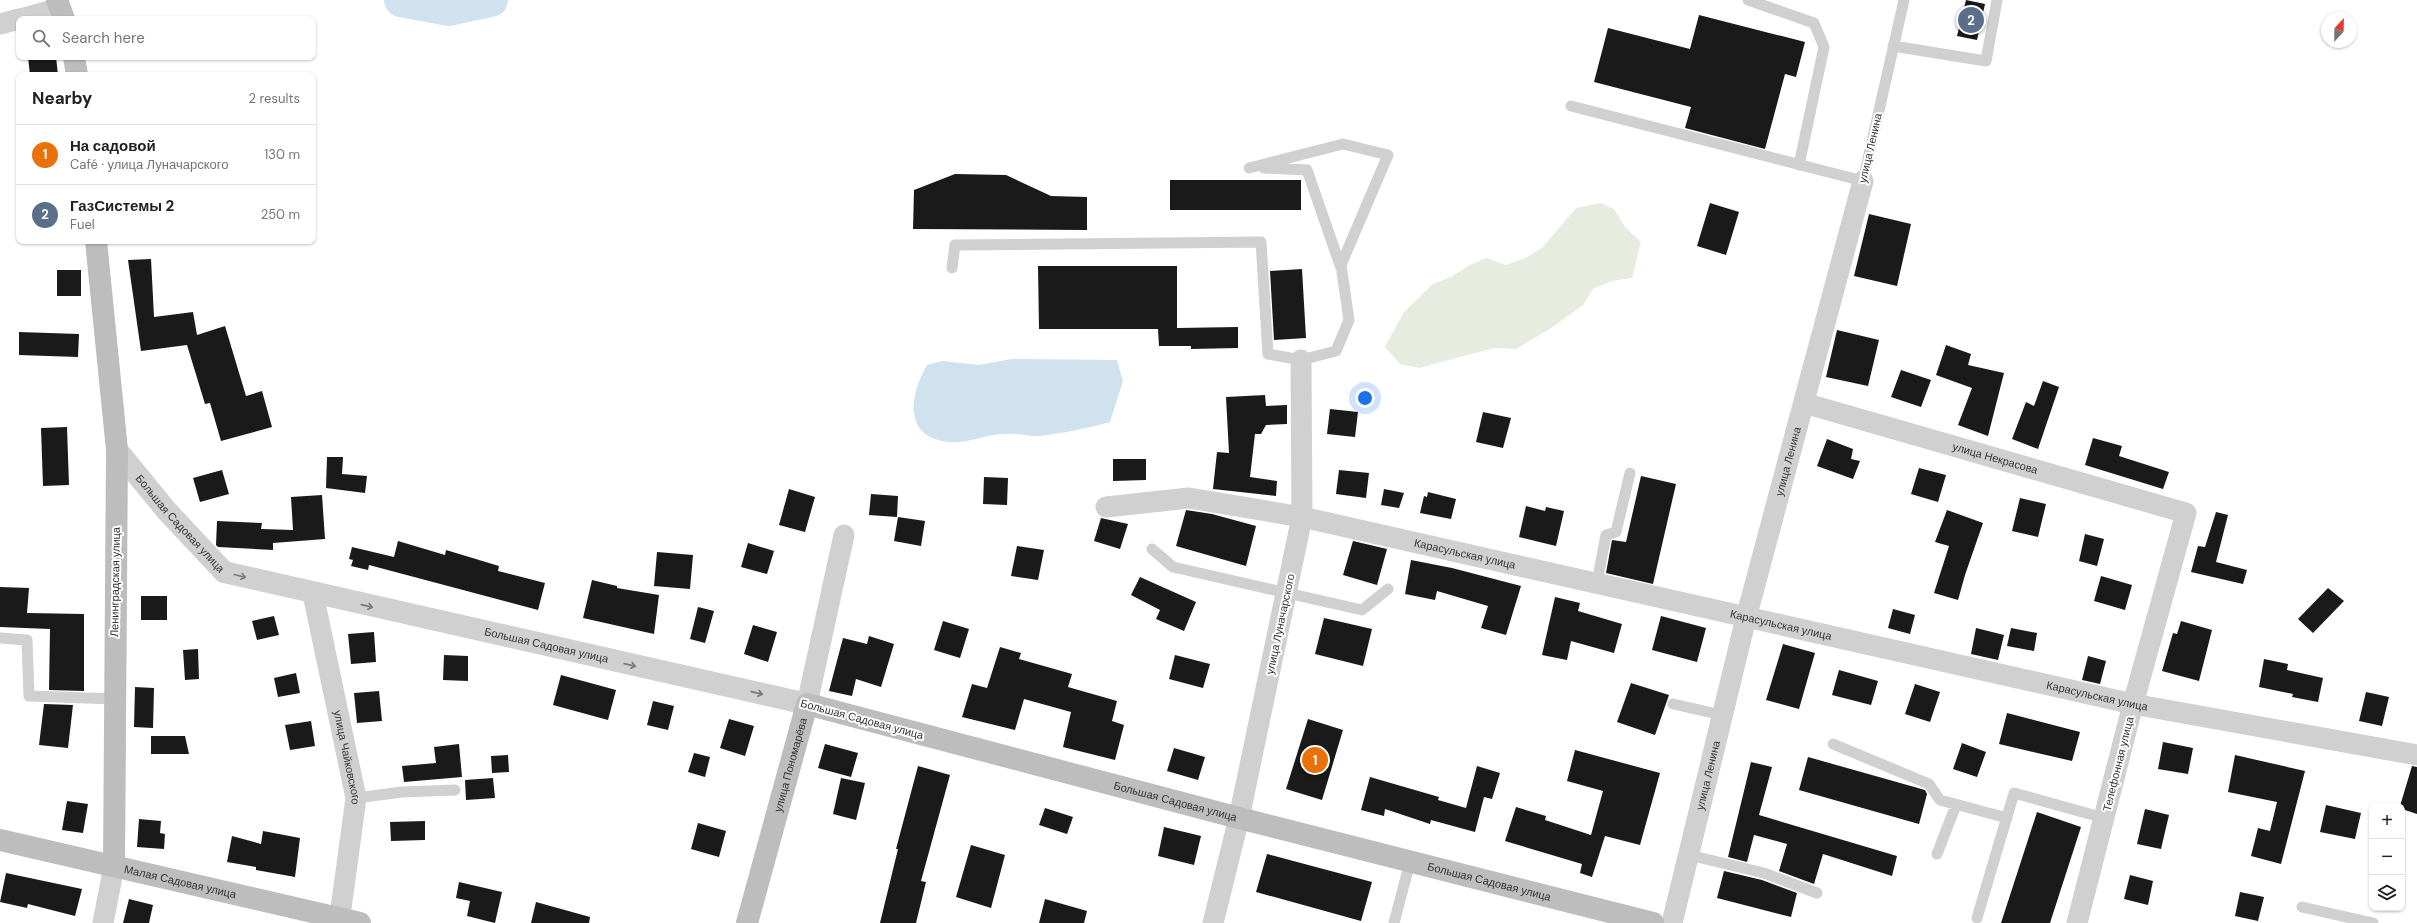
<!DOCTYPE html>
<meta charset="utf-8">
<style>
body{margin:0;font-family:"DM Sans",sans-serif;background:#f6f6f6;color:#202124}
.controls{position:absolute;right:12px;bottom:12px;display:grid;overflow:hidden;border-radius:8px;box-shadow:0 1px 3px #0004}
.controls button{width:36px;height:36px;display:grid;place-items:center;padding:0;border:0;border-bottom:1px solid #e0e0e0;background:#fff;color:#202124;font:20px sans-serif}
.compass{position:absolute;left:2321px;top:12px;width:36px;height:36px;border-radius:50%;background:#fff;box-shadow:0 1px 3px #0004;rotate:22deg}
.you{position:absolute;left:1365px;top:398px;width:14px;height:14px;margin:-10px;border:3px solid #fff;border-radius:50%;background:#1a73e8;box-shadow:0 0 0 6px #1a73e833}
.badge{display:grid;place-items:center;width:26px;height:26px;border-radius:50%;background:#111827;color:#fff;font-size:13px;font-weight:700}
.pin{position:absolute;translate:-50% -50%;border:2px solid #fff;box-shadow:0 1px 4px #0006}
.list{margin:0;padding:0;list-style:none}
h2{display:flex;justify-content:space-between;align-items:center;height:52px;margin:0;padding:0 16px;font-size:17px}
h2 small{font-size:13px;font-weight:400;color:#757577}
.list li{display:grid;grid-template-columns:26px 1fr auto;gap:12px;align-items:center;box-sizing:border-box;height:60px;padding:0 16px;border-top:1px solid #e0e0e0}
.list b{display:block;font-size:15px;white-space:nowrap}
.list p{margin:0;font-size:13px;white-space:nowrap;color:#757577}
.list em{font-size:13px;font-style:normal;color:#757577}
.icon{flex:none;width:22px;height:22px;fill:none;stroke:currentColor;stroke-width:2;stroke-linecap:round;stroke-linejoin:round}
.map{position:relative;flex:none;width:2417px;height:923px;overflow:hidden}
.search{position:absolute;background:#fff;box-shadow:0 1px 3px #0004;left:16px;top:16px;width:300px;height:44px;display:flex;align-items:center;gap:10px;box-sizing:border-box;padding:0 14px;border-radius:8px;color:#757577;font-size:15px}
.panel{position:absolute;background:#fff;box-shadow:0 1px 3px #0004;left:16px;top:72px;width:300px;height:172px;border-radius:8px}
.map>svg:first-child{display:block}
.green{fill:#e6ecdf}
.water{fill:#cfe2ee}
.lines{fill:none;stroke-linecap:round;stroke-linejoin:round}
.river{stroke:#cfe2ee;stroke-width:34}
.building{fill:#1a1a1a}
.service{stroke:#d0d0d0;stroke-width:11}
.minor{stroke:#d0d0d0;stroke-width:21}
.tertiary{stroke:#d0d0d0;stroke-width:22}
.secondary{stroke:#bdbdbd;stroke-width:22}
.oneway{stroke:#7a7a7a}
.labels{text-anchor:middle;stroke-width:4;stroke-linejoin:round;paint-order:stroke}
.street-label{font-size:11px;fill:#333;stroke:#fff}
</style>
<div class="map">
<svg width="2417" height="923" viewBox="0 0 2417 923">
<rect width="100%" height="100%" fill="#fff"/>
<path class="green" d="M1601,203L1614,209L1625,227L1641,242L1632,278L1612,281L1593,289L1583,305L1551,328L1516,349L1494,348L1419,368L1400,364L1385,347L1404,312L1433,284L1451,277L1468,266L1486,258L1506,265L1525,258L1542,248L1576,208Z"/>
<path class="water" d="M1012,359L1117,360L1123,381L1110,422C1087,428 1062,434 1038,436C1027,436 1016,433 1005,434C986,434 967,444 948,442C902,437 910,394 927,365L942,361L979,365Z"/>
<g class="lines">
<path class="river" d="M401,0L449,9L491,0"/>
</g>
<path class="building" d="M1966,0L1985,4L1977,40L1957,36Z
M1699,15L1805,42L1796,77L1785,74L1765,149L1685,128L1691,107L1594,82L1608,28L1690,49Z
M28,57H56L58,75H30Z
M955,174L1006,175L1051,196L1087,197V230L913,229L914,190Z
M1170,180H1301V210H1170Z
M1710,203L1739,212L1726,255L1697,246Z
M1869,214L1911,224L1897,286L1854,276Z
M151,259L154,317L193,312L197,335L225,326L246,396L262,391L272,427L221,441L210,403L205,404L187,345L141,351L128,260Z
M1038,266H1177V328L1238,327V348L1191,349V346H1159L1158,329H1039Z
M1302,269L1306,338L1274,340L1270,271Z
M57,270H81V296H57Z
M1837,330L1879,340L1868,386L1826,377Z
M19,332L79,334L78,357L19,355Z
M1946,345L1971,354L1968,365L2004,373L1988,436L1958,425L1972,388L1936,375Z
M1901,370L1931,380L1921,407L1891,397Z
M2043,381L2059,387L2038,449L2012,439L2026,402L2034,406Z
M1265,395L1266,406L1287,405V424L1266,425L1261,434H1255L1250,477L1277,481L1276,496L1213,489L1217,452L1229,453L1226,397Z
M1330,409L1358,412L1355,437L1327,434Z
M1483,412L1511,418L1503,448L1476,442Z
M67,427L69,485L43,486L41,428Z
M2093,438L2122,446L2119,456L2169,472L2163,489L2085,465Z
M1827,439L1853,449L1851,459L1860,461L1853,479L1817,466Z
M327,457H343L342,474L367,476L365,493L326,488Z
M1113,459H1146V480L1113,481Z
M1919,468L1946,475L1938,502L1911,494Z
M222,470L229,494L200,502L193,478Z
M1339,470L1369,473L1366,498L1336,494Z
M1641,476L1676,484L1653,584L1606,573L1612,540L1626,542Z
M984,477L1008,478L1007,505L983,504Z
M789,489L815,497L805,532L779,525Z
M1384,489L1404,493L1399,508L1381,505Z
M1428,492L1456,499L1451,519L1420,513L1424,496L1427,497Z
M871,494L898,496L897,517L869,515Z
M322,495L325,539L273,543V550L218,547L216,545L217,521L262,523L261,529L293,530L291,497Z
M2020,498L2046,504L2038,537L2012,531Z
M1526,506L1545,511L1546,507L1564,511L1556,546L1519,537Z
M1186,510L1212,514L1256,526L1246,566L1176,546Z
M1947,510L1983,523L1965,575L1958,600L1934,593L1949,546L1935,542Z
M2216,512L2228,515L2216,562L2247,570L2243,584L2191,572L2198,546L2205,547Z
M898,517L925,521L921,546L894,541Z
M1101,518L1128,524L1120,549L1094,541Z
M2085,534L2104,539L2097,566L2079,561Z
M398,541L445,555L446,550L499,566L498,571L545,583L538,610L369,565L368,570L351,566L353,560L349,559L352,547L394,557Z
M1353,541L1387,549L1377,585L1343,575Z
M748,543L774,551L767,574L741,567Z
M1017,546L1044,550L1038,580L1011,576Z
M657,552L693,555L690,589L654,586Z
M1411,560L1452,568L1521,586L1506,635L1481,628L1488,606L1437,591L1435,600L1405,594Z
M2101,576L2132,585L2125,610L2094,601Z
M1140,577L1196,602L1184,631L1156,619L1160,610L1131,595Z
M592,580L617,586V588L659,595L654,634L583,618Z
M0,587L29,588L27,613L84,614V691L49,690L50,629L0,627Z
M2328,588L2344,601L2313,633L2298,619Z
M141,596H167V620H141Z
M1555,597L1580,603L1578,611L1622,624L1614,653L1571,641L1567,660L1542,655Z
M698,607L714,611L705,643L690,639Z
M1893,609L1915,615L1910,634L1888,628Z
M274,616L279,635L257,640L252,621Z
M1661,616L1706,628L1697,662L1652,650Z
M1324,618L1372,629L1363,666L1315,654Z
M943,621L969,629L960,658L934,650Z
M2181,621L2212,630L2199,681L2162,671L2173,633L2177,634Z
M753,625L777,632L768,662L744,654Z
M1976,628L2004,635L1998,660L1971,654Z
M2011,628L2037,633L2034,651L2007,646Z
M374,632L376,662L351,664L348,634Z
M869,636L894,644L881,687L856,679L852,696L829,691L843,638L867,644Z
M1783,644L1815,653L1799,709L1766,700Z
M1000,647L1021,653L1019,659L1072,674L1068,687L1117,701L1112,721L1124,725L1115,760L1063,747L1071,712L1024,699L1015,730L962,717L972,684L987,688Z
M198,649L199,679L185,680L183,650Z
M444,655L468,656V681L443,680Z
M1175,655L1210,664L1203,688L1169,679Z
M2088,656L2106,661L2100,684L2082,680Z
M2264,659L2288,664L2287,670L2323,678L2318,702L2292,697L2293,694L2259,687Z
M1839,670L1878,681L1871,705L1832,695Z
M296,673L300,693L278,697L274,678Z
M561,675L616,690L608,720L553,705Z
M1631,683L1669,695L1655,735L1617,722Z
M1915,684L1940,692L1930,722L1905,714Z
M135,687L154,688L153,728L134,727Z
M379,691L382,721L357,723L354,693Z
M2366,692L2389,697L2382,726L2359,721Z
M653,701L674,706L668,730L647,725Z
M44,704L73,705L68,748L39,745Z
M2007,713L2080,732L2072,761L1999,744Z
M729,719L754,726L745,756L720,748Z
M1308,719L1343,730L1322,800L1286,789Z
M311,721L315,746L290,750L285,725Z
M151,736H185L189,754H151Z
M2163,742L2193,748L2188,774L2158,769Z
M1962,743L1986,752L1977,777L1953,769Z
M459,744L462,777L404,782L402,766L436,763L434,747Z
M825,744L858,753L851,777L818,768Z
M1174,748L1205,757L1198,780L1167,771Z
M1575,750L1660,773L1640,845L1605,836L1592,877L1580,873L1582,864L1505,841L1516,807L1546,816L1545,820L1591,835L1603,791L1567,781Z
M694,753L710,757L705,777L688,772Z
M508,755L509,772L492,773L491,756Z
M2235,755L2305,771L2281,864L2251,856L2258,828L2270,831L2277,802L2228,792Z
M1808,757L1925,790L1927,794L1919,824L1799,790Z
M1751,762L1772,767L1759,815L1897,856L1892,876L1823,854L1814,884L1779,871L1787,844L1754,835L1747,862L1728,857Z
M918,766L950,775L921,881L926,882L916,923H880L898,849H896Z
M1477,766L1500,773L1492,799L1484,797L1475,832L1431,820L1430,824L1385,809L1384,816L1361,810L1370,777L1439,797L1438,800L1466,808Z
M2412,766L2417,767V814L2402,809L2400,806Z
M493,778L495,798L466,800L465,780Z
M841,778L865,783L856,820L833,814Z
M67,801L88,804L83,833L62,830Z
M2326,805L2361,813L2355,839L2320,832Z
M1045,808L1073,817L1067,834L1039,825Z
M2145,809L2169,815L2161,849L2137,844Z
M2037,812L2081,827L2050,923H2001Z
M139,819L161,821L160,833L165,834L164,849L137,847Z
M425,821V840L391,841L390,822Z
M698,823L726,831L719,857L691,849Z
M1164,827L1201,836L1194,865L1158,856Z
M263,831L300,838L295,877L256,870V867L227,862L232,836L261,844Z
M971,845L1005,855L991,908L956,897Z
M1267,854L1372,882L1361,921L1256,892Z
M1724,871L1762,880L1797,893L1791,917L1717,898Z
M6,873L82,889L75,916L28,904L27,908L0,902Z
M2130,875L2153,881L2148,905L2124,899Z
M459,882L502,892L495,923L467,916L470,901L456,898Z
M2240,892L2264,897L2258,921L2235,916Z
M129,899L153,905L149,923H123Z
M1045,899L1087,911L1084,923H1039Z
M536,902L590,917L589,923H531Z"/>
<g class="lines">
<path class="service" d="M1748,0L1814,23L1824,47L1799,165
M1893,46L1986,61L1997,0
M1571,106L1863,181L1904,0
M1264,168L1307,170L1341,268
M952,268L955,245L1261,242L1268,354L1301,360L1336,351L1349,320L1341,265L1388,155L1343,144L1249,168
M1152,549L1173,567L1362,610L1388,589
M1597,582L1606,535L1616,532L1630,473
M0,638L27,640L29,696L114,699
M1673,704L1722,715
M1833,744L1929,784L1940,800L2007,818
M356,798L402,792L455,790
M1937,854L1956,805
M1689,855L1764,873L1817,893
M2302,907L2373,923
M1977,918L2014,793L2104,818
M1394,923L1410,862"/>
<g class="minor">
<path d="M20,19L60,8"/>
<path d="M0,24L19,19"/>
<path id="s1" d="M1301,360L1302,517L2133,704L2417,755"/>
<path id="s2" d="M1804,403L2186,513L2133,704L2077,923"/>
<path d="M1106,507L1189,498L1302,517L1239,818L1213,923"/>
<path id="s3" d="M313,594L356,798L339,923"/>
<path d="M807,704L844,535"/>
<path d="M103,923L114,866"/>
<path id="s4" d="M1672,923L1746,618L1863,181"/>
</g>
<path class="tertiary" id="s5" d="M117,450L166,510L224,572L807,704"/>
<g class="secondary">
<path d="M57,0L64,19"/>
<path d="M74,57L77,75"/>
<path d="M96,241L117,450L114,866"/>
<path id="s6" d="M0,840L360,923"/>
<path id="s7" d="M747,923L807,704L1239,818L1653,923"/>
</g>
</g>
<defs><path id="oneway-shaft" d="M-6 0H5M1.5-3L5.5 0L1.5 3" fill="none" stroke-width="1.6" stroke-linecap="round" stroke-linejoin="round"/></defs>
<g class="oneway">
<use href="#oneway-shaft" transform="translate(240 576) rotate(14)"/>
<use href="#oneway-shaft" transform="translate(367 606) rotate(13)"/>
<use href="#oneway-shaft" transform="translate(630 665) rotate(13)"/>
<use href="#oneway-shaft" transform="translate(757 693) rotate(13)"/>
</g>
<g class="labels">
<g class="street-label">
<text transform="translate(1870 148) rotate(-77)" y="4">улица Ленина</text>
<text dy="4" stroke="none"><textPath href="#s2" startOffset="199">улица Некрасова</textPath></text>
<text dy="4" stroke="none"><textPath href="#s4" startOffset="476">улица Ленина</textPath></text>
<text dy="4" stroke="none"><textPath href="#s5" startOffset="97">Большая Садовая улица</textPath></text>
<text dy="4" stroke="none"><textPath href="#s1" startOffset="324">Карасульская улица</textPath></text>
<text transform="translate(115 582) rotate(-89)" y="4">Ленинградская улица</text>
<text transform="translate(1280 624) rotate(-78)" y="4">улица Луначарского</text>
<text dy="4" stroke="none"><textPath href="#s1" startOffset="648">Карасульская улица</textPath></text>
<text dy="4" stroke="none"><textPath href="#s5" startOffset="493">Большая Садовая улица</textPath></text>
<text dy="4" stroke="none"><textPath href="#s1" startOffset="972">Карасульская улица</textPath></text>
<text transform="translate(862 719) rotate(15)" y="4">Большая Садовая улица</text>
<text dy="4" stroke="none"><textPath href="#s3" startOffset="167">улица Чайковского</textPath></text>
<text transform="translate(2118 764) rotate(-76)" y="4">Телефонная улица</text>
<text dy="4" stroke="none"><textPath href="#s7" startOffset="164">улица Пономарёва</textPath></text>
<text dy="4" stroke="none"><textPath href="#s4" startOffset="152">улица Ленина</textPath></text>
<text dy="4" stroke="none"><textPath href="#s7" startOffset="608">Большая Садовая улица</textPath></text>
<text dy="4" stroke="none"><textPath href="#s6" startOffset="185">Малая Садовая улица</textPath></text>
<text dy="4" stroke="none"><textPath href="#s7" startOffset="932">Большая Садовая улица</textPath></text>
</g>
</g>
</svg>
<div class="controls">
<button>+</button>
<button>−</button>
<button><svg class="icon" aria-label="layers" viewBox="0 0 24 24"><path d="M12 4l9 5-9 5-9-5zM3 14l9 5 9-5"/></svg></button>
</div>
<svg class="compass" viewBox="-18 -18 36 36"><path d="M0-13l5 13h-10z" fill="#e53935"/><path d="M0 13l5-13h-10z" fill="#757577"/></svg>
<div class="you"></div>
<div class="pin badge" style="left:1315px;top:760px;background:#e8710a">1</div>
<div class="pin badge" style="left:1971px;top:20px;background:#5c6f8a">2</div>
<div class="search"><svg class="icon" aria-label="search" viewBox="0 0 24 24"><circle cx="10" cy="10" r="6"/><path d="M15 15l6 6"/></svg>Search here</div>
<section class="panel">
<h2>Nearby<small>2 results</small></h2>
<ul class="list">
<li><span class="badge" style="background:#e8710a">1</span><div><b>На садовой</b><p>Café · улица Луначарского</p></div><em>130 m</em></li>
<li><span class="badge" style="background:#5c6f8a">2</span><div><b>ГазСистемы 2</b><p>Fuel</p></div><em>250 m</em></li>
</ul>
</section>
</div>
